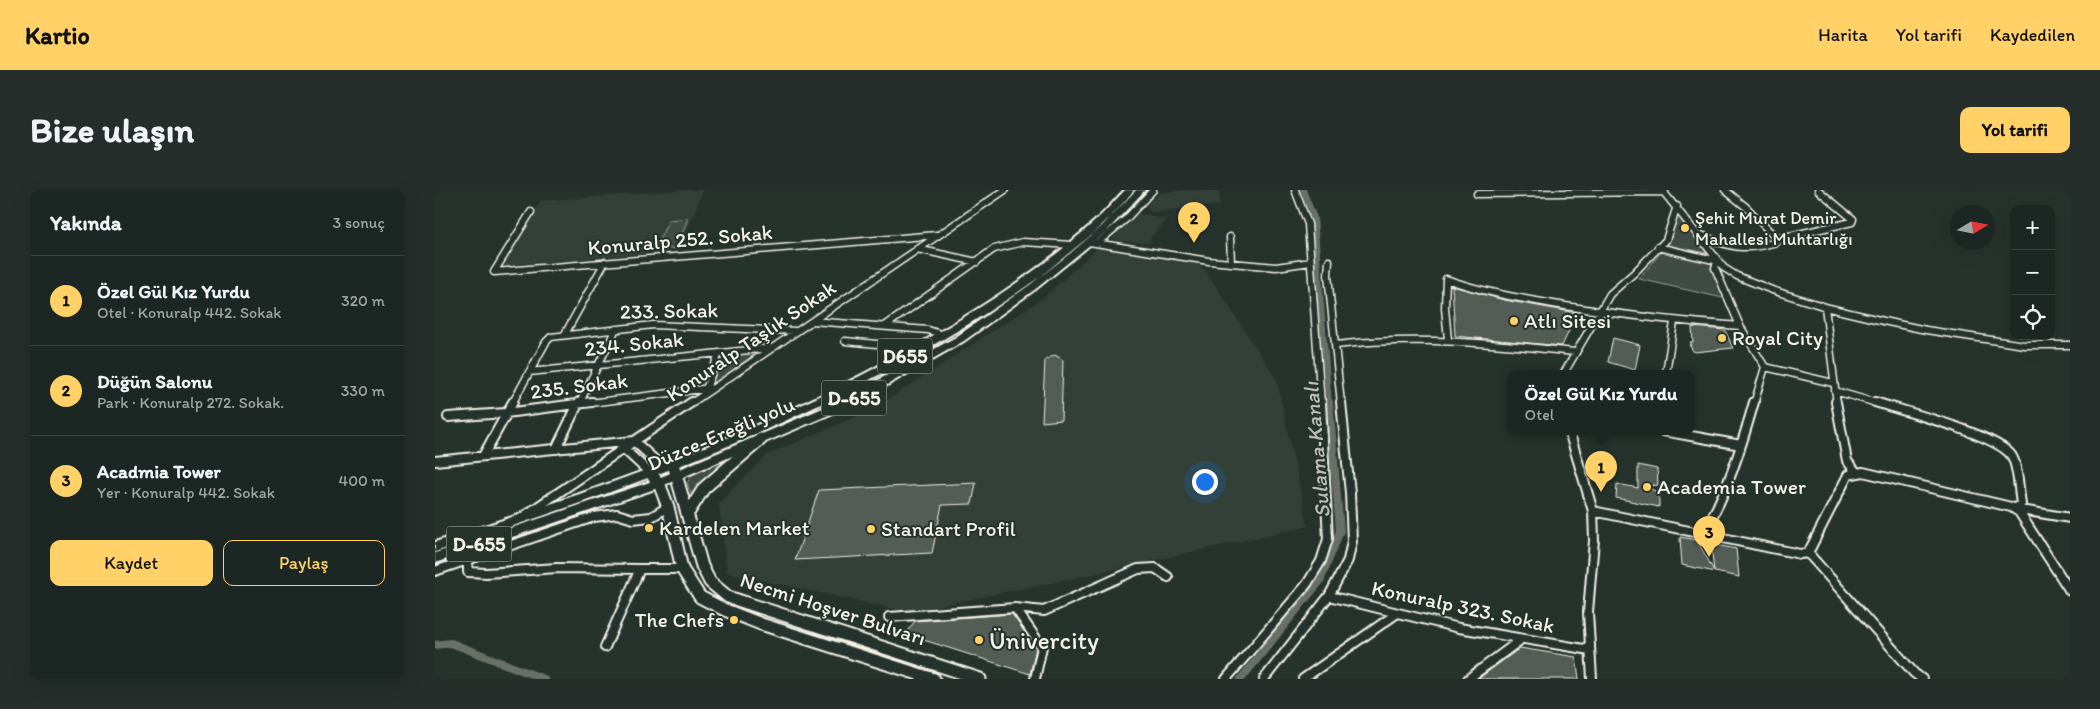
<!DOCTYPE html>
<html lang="tr">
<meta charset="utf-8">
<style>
body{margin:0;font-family:Itim,sans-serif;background:#252e2a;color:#f1f3f6}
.controls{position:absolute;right:15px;top:15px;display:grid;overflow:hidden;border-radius:10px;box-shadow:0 5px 20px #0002}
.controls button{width:45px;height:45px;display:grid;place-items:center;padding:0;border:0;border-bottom:1px solid #3a4340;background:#1c2622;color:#f1f3f6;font:25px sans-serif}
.compass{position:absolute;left:1515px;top:15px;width:45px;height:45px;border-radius:50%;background:#1c2622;box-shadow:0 5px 20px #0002;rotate:80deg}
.you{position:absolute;left:769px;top:291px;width:18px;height:18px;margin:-12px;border:4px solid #fff;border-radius:50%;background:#1a73e8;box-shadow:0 0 0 8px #1a73e833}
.badge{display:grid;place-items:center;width:32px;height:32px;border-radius:50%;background:#ffd166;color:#111;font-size:16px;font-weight:700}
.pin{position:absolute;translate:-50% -41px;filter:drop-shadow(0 1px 2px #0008)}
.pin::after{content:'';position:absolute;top:26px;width:18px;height:15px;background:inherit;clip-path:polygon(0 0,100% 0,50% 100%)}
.popup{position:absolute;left:1072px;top:180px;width:188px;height:65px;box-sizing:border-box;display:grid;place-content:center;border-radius:10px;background:#1c2622;filter:drop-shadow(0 1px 4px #0005);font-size:16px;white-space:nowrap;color:#a0a5a5}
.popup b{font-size:19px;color:#f1f3f6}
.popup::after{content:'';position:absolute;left:50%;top:100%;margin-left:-10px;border:10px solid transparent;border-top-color:#1c2622}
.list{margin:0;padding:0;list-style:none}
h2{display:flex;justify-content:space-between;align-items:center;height:65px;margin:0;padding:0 20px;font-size:21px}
h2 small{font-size:16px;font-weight:400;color:#a0a5a5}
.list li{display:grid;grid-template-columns:32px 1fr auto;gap:15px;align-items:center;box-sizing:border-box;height:90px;padding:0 20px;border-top:1px solid #3a4340}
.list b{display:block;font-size:19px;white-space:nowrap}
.list p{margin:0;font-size:16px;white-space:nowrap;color:#a0a5a5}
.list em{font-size:16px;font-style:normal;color:#a0a5a5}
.actions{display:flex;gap:10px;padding:15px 20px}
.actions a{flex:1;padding:11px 0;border:1px solid #ffd166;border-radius:10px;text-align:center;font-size:18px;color:#ffd166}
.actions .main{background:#ffd166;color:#111}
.icon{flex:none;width:28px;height:28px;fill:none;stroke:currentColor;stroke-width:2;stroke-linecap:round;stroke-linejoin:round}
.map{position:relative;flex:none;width:1635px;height:489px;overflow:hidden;border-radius:10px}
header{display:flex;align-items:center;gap:30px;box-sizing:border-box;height:70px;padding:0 25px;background:#ffd166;color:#111}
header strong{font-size:24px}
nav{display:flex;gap:28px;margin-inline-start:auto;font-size:18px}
.intro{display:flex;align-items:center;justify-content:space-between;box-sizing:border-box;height:120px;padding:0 30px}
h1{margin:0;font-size:35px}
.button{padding:12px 22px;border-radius:10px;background:#ffd166;color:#111;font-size:18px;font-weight:700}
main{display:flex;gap:30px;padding:0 30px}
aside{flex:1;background:#1c2622;border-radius:10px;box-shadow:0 5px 20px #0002}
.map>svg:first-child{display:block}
.built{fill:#333f39}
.green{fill:#414b45;stroke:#9a9e96}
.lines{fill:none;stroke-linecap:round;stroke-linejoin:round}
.canal-far1{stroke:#676f68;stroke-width:6}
.canal{stroke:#676f68;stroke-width:8}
.building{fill:#525c55;stroke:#f4f1e8}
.minor-far1-casing{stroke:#f4f1e8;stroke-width:9}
.minor-casing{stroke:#f4f1e8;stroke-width:12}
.major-casing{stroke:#f4f1e8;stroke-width:15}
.highway-casing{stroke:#f4f1e8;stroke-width:4}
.minor-far1{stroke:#26332d;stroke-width:6}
.minor{stroke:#26332d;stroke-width:8}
.major{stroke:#26332d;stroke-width:11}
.highway{fill:#26332d;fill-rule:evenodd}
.poi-dot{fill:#ffd166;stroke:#26332d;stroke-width:2}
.labels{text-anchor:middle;stroke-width:4;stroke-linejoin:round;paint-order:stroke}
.far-poi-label{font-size:18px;fill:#f4f1e8;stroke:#26332d;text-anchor:start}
.shield{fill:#26332d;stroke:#b6b8b0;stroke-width:1}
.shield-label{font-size:20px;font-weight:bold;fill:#f4f1e8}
.street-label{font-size:21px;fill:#f4f1e8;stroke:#26332d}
.poi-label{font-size:21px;fill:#f4f1e8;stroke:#26332d;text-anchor:start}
.water-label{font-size:22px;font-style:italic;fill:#bcbdb5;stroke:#26332d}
.near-poi-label{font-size:25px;fill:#f4f1e8;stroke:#26332d;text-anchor:start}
</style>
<header>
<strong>Kartio</strong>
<nav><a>Harita</a><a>Yol tarifi</a><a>Kaydedilen</a></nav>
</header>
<div class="intro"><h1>Bize ulaşın</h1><a class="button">Yol tarifi</a></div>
<main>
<aside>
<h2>Yakında<small>3 sonuç</small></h2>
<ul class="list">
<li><span class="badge">1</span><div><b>Özel Gül Kız Yurdu</b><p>Otel · Konuralp 442. Sokak</p></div><em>320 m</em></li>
<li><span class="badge">2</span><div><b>Düğün Salonu</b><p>Park · Konuralp 272. Sokak.</p></div><em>330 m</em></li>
<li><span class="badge">3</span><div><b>Acadmia Tower</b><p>Yer · Konuralp 442. Sokak</p></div><em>400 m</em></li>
</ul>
<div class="actions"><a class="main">Kaydet</a><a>Paylaş</a></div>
</aside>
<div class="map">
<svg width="1635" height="489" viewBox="0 0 1635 489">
<rect width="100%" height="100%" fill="#26332d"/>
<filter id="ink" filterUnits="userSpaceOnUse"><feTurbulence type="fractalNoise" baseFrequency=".02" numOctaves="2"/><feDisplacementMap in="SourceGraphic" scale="10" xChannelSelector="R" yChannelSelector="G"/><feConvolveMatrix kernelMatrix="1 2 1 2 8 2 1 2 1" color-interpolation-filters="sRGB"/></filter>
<g filter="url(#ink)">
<path class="built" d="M251,0H268L245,60L65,77L106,11Z
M752,0H784L785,15L716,22L711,15L725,3Z
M703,23L731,30L716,47L715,53L684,51L677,48Z
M662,58L746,64L770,80L842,190L873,336L654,385L473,422L292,383L284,313L332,265L437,220L608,108Z"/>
<path class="green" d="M1245,25L1273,63L1230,55C1237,46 1238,32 1245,25Z
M253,28L242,58L219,60L234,30Z
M1227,61L1276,72L1292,109L1204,89Z
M324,161L281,192L275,193L286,165Z
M304,263L258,309L252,293L257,285Z"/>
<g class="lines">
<path class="canal-far1" d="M868,0L879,28L894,214"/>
<path class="canal" d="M0,455L16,453L109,489
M806,489L885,391L905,341L894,212"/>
</g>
<path class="building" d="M1017,96L1069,110L1142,123L1127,156L1020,146Z
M1257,137L1290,140L1298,158L1259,162L1254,155H1257L1255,152H1258Z
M1178,148L1205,155L1200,180L1173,172Z
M620,165L628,170L626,230L607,232L610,170Z
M1203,275L1222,279L1223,295L1212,296L1224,304V317L1181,308L1182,294L1203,298Z
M541,293L537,314L507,315L497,363L360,370L384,300Z
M1245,347L1262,350L1279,381L1276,354L1301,359L1304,387L1247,375Z
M577,424L601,458L595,484L470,444L480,431Z
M1085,458L1141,467L1144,489H1043Z"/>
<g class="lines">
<defs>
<path id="minor-far1" d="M860,0L873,34L886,214
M1227,0L1289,78L1302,86L1337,100L1394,118L1453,132L1491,140L1589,155H1635
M1042,4L1230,2
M96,22L59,82L502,45
M1266,45C1296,58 1310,61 1342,52L1341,48L1311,17L1290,0
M795,47L796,73
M1341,49L1417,32L1418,29L1383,0
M654,52L774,71L841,77L876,72
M662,53L691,29L718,0
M1223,57L1283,71
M482,59L542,72
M894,71L893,85L906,214
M1282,71L1280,78L1305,136L1330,177L1319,214
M1390,117L1402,214
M377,131L493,140L509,145
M450,136L559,59L588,52L637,55
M130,144L170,72
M1013,150L1010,118L1011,89C1050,103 1090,109 1130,116C1188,125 1246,132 1305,136
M410,151L485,158
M901,155C981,146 1060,153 1140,162
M1330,177L1398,193
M94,182L336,158
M1129,183L1175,104L1199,83L1231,50L1242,16
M1231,183L1239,132
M271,199L284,163
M1400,201L1445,214
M77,214L111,152L116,147L218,135L360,141
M144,214L181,139
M147,214L275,198
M255,214L570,0"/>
<path id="minor" d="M1401,212L1412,271L1422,283
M1440,212C1468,221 1560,244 1576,265C1583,274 1584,302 1586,314L1580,319
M13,227L71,223L157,212
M1134,241L1158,321L1159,350L1153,422L1157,489
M1228,241L1306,255
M188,258L215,283
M121,259L144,212
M48,266L78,212
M0,271L199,251L224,274H235
M1580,319L1635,328
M1158,321L1365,364L1373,363L1413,285L1428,282L1576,317L1584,322L1635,401
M89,326L257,212
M1268,344C1292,303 1306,258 1319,212
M1373,363L1479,483L1487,489
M33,370V382L51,383L122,378L205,379L170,457
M205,379H247
M0,381L159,327L182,324L198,329L216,327L233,317
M894,406L1024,438L1155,460
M580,418L607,457L600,489
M454,427L580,418L609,421L703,379L720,378L733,387
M791,489L872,394L886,371L893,349L886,212
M829,489L894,406L913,370L917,351L915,303L906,212
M868,489L961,424
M1033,489L1084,451"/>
<path id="major" d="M238,274L267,376L275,392L293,407L545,489
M215,283L224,293L233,317L247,379L265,407L290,420L326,434L499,489
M253,323L269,298L326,249"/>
<path id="highway" d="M690,0H699C655,55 592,98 532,135C363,238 187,301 0,362V352C160,301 319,246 466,164C534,126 602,84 660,31C671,21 680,10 690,0Z
M701,0H710L672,41L602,98L529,151L417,215L220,299L0,373V363L212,293L409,209L521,147L596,94L666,37Z"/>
</defs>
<use href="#minor-far1" class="minor-far1-casing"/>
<use href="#minor" class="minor-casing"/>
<use href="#major" class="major-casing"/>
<use href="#highway" class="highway-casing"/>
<use href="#minor-far1" class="minor-far1"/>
<use href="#minor" class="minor"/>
<use href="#major" class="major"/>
<use href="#highway" class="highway"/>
</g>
</g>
<g class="poi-dot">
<circle cx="1250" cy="38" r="5"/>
<circle cx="1079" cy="131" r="5"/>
<circle cx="1287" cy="148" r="5"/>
<circle cx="1212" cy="297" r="5"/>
<circle cx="214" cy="338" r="5"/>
<circle cx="436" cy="339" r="5"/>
<circle cx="299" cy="430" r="5"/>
<circle cx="544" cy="450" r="5"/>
</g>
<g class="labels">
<g class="far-poi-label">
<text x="1260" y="34">Şehit Murat Demir<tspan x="1260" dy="21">Mahallesi Muhtarlığı</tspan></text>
</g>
<g class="shield">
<rect x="442.5" y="148.5" width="55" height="35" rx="4"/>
<rect x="386.5" y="190.5" width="65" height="35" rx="4"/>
<rect x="11.5" y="336.5" width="65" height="35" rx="4"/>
</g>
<g class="shield-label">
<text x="470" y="173">D655</text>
<text x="419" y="215">D-655</text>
<text x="44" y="361">D-655</text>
</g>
<g class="street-label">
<text transform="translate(245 50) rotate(-5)" y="7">Konuralp 252. Sokak</text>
<text transform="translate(234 121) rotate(-1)" y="7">233. Sokak</text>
<text transform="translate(316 151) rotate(-34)" y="7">Konuralp Taşlık Sokak</text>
<text transform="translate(199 154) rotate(-6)" y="7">234. Sokak</text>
<text transform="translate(144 196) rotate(-7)" y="7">235. Sokak</text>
<text transform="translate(286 244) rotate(-23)" y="7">Düzce-Ereğli yolu</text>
<text transform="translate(1028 417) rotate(12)" y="7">Konuralp 323. Sokak</text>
<text transform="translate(398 419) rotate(18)" y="7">Necmi Hoşver Bulvarı</text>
</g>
<g class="poi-label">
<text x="1089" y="138">Atlı Sitesi</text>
<text x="1297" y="155">Royal City</text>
<text x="1222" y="304">Academia Tower</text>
<text x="224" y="345">Kardelen Market</text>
<text x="446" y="346">Standart Profil</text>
<text x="289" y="437" text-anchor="end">The Chefs</text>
</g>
<g class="water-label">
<text transform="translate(881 260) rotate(-95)" y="8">Sulama Kanalı</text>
</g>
<g class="near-poi-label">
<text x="554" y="459">Ünivercity</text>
</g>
</g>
</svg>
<div class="controls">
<button>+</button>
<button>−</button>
<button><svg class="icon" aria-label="locate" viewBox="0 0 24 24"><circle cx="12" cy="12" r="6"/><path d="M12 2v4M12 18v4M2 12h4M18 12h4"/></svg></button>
</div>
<svg class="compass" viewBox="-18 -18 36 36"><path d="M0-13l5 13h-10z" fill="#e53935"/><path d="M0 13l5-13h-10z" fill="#a0a5a5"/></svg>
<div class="you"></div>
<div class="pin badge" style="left:1166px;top:302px">1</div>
<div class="popup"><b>Özel Gül Kız Yurdu</b>Otel</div>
<div class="pin badge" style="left:759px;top:53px">2</div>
<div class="pin badge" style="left:1274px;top:367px">3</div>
</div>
</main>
